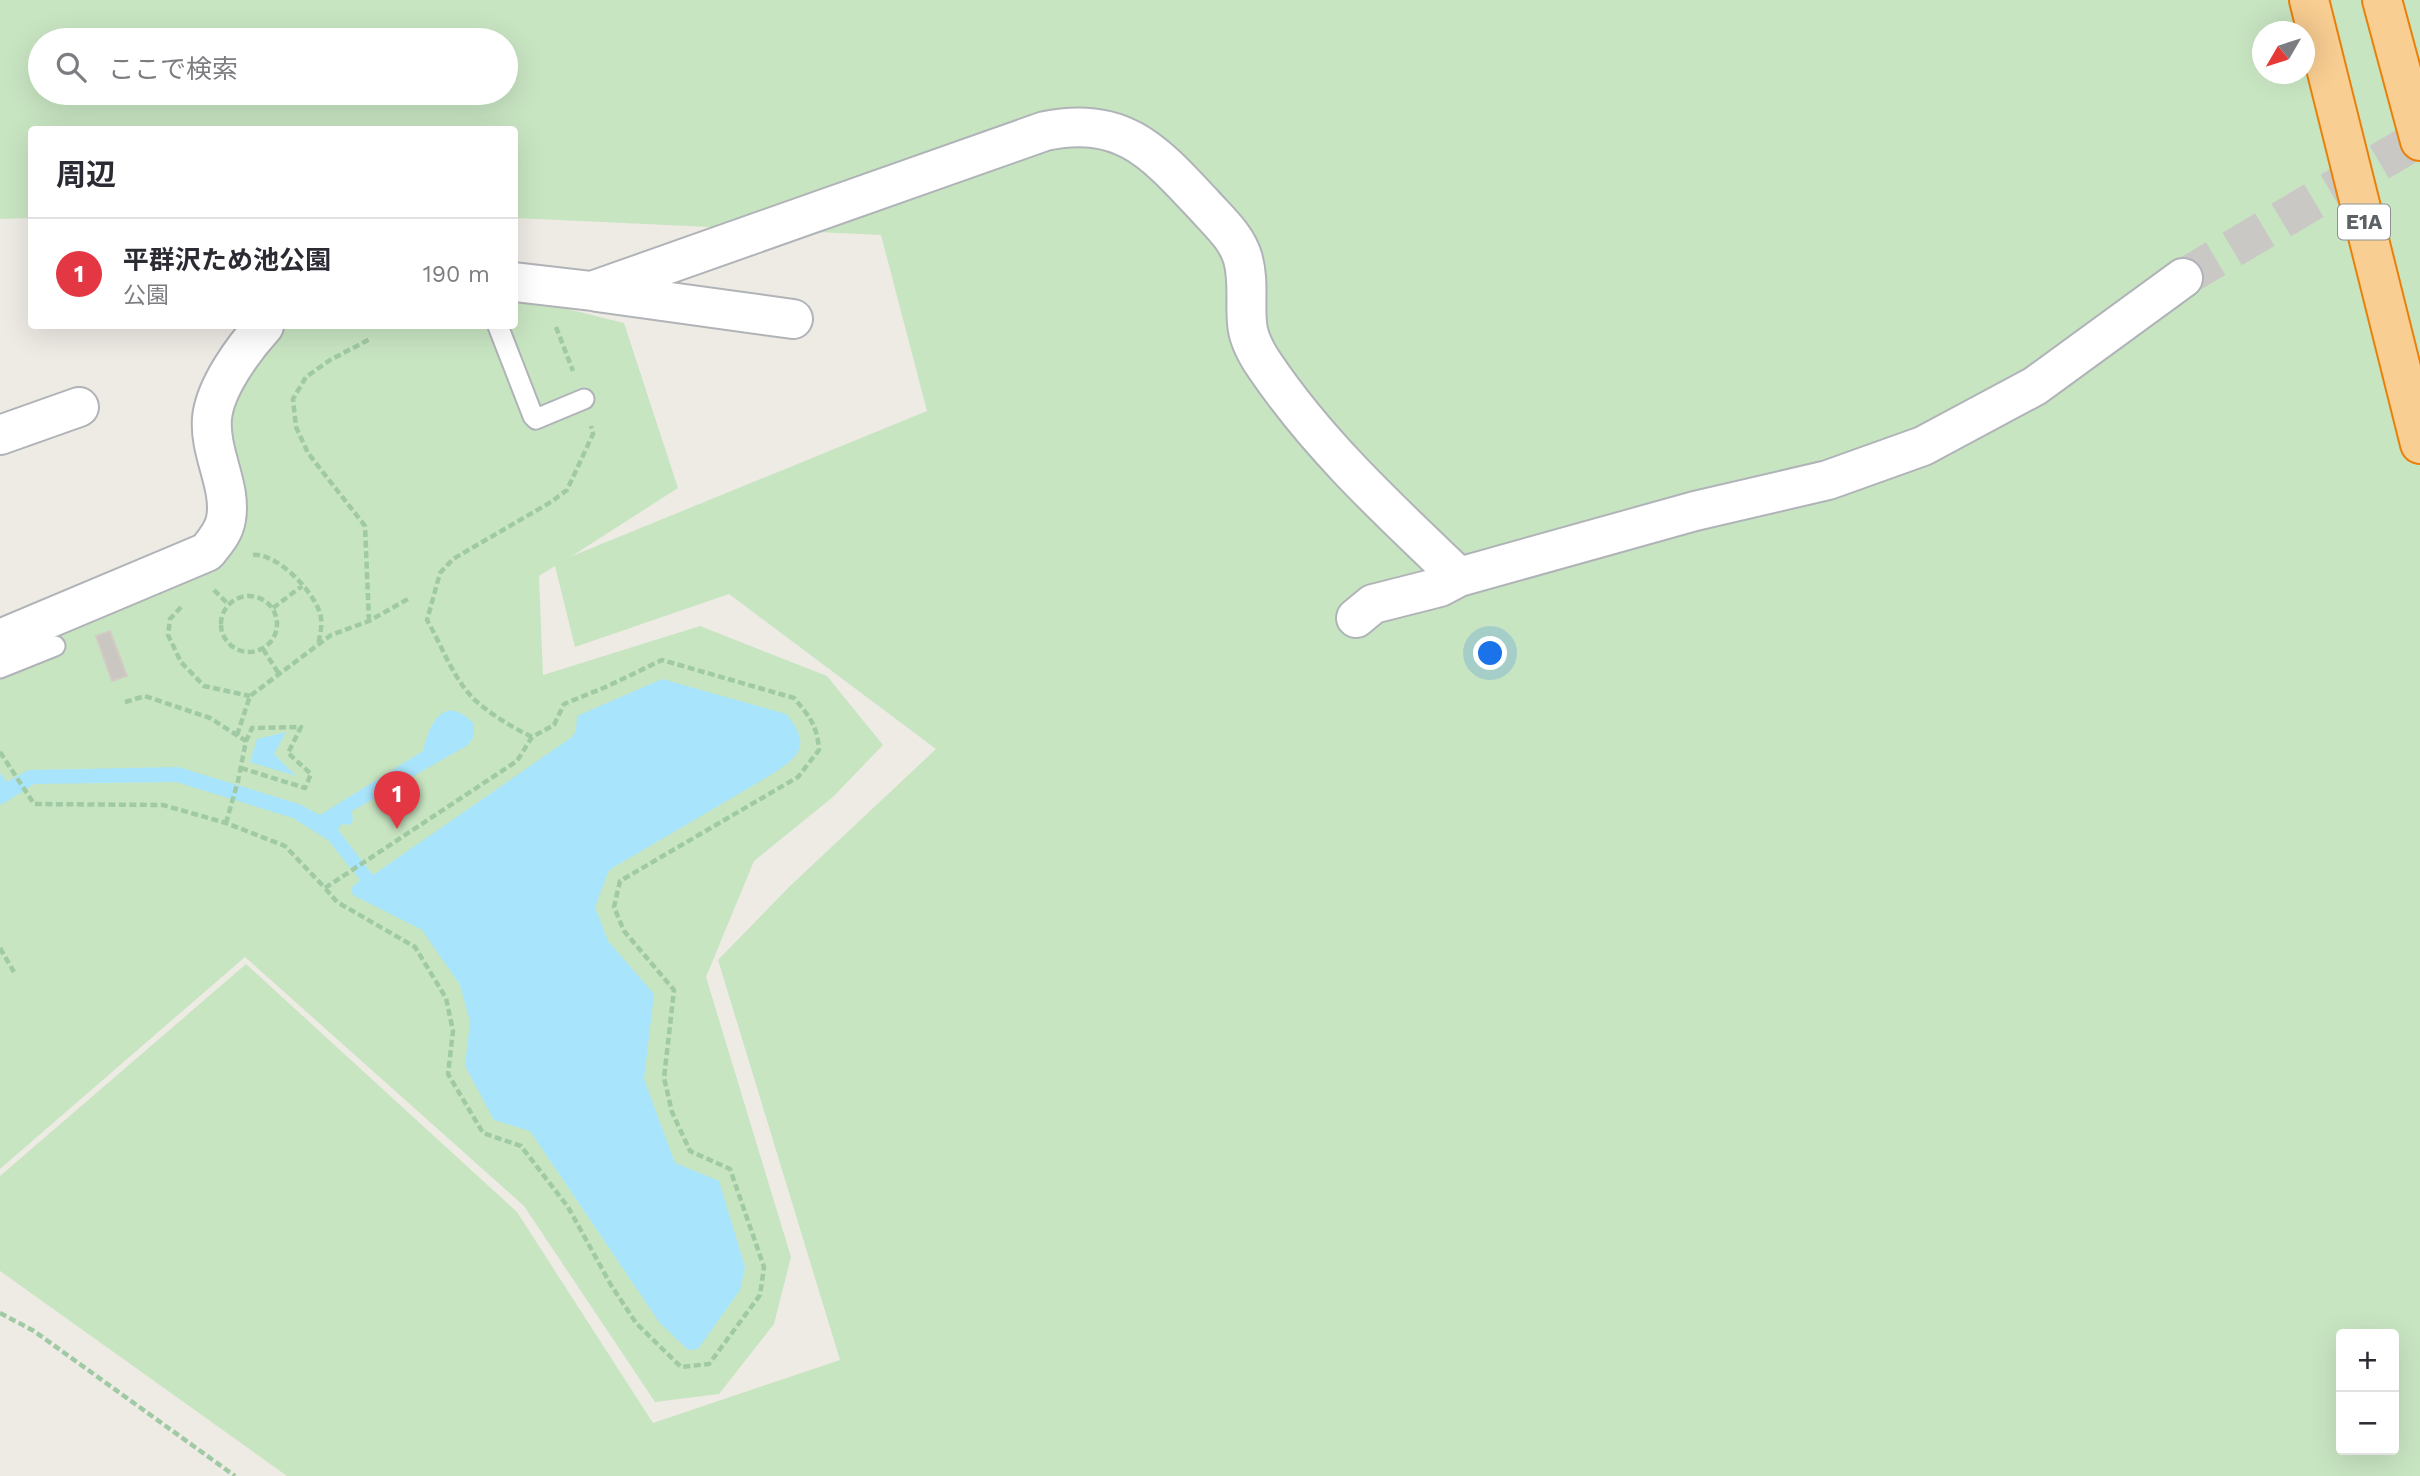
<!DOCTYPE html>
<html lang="ja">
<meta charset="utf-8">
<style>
body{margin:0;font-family:"Work Sans","Noto Sans JP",sans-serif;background:#f2f2f3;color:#2b2b33}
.controls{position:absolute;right:21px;bottom:21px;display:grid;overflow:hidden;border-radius:7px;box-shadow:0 7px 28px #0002}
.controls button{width:63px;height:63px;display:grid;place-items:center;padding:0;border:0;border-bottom:2px solid #e1e1e2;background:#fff;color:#2b2b33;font:35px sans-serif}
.compass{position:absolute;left:2252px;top:21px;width:63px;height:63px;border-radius:50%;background:#fff;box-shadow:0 7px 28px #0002;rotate:231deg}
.you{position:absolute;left:1491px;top:654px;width:24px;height:24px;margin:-18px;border:5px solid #fff;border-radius:50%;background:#1a73e8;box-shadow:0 0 0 10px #1a73e833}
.badge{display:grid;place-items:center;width:46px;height:46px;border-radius:50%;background:#e33744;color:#fff;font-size:23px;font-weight:700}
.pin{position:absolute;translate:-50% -58px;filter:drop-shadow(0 2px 4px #0008)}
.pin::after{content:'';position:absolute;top:37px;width:24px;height:21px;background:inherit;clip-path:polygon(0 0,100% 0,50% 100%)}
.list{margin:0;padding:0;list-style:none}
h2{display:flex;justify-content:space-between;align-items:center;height:91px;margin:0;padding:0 28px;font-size:30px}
h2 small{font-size:23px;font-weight:400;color:#7c7c81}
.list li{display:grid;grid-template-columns:46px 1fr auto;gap:21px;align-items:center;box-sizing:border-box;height:112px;padding:0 28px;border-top:2px solid #e1e1e2}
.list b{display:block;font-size:26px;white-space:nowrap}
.list p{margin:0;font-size:23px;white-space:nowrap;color:#7c7c81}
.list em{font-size:23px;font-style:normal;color:#7c7c81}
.icon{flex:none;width:38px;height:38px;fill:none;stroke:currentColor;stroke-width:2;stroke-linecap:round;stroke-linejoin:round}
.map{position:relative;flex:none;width:2420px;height:1476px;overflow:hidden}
.search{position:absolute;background:#fff;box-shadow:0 7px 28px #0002;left:28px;top:28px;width:490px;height:77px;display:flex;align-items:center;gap:18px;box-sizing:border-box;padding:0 24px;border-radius:38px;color:#7c7c81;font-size:26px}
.panel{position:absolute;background:#fff;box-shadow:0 7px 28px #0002;left:28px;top:126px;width:490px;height:203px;border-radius:7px}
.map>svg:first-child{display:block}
.green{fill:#c8e5c2;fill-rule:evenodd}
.water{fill:#a8e4fc}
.building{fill:#cac6c2;stroke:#d3ccc3;stroke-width:2}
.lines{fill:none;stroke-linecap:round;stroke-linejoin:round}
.minor-tunnel{stroke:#cac8c5;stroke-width:38;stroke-dasharray:38 19;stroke-linecap:butt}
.service-casing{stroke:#b0b3b7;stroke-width:23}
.minor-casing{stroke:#b0b3b7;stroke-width:42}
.motorway-casing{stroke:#ea8009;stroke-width:42}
.path{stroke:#9fcaa4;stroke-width:4.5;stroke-dasharray:7 3.5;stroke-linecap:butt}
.service{stroke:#fff;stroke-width:19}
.minor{stroke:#fff;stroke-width:38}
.motorway{stroke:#f9ce92;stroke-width:38}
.labels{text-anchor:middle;stroke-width:5;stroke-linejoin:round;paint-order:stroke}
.shield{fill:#fff;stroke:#8e9093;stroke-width:2}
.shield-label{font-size:21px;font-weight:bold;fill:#5d6165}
</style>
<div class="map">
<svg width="2420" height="1476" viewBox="0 0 2420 1476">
<rect width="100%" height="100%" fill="#eeebe5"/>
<path class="green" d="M0,0H2420V1476H287L0,1271V1176L246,964L517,1212L653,1423L840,1360L718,960L789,887L936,749L729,594L575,647L555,566L539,576L543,675L700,626L827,676L883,745L833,797L754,861L706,977L791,1257L774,1324L719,1394L655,1402L524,1206L245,957L0,1169V652L200,571L226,427L234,397L274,335L285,326H514L515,296L624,323L678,488L572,556L927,411L881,235L515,218L514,130H32L31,218L0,219ZM2262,32H2304V74H2262ZM40,40H506V93H40ZM2341,1334H2394V1450H2341Z"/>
<path class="water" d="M662,679L786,714C813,746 799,757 769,776L609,870L595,907L608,941L654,994L644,1079L675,1163L719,1181L745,1267L740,1290L698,1349L688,1350L659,1322L530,1131L494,1120L465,1066L470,1022L460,985L422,930L353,895L351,888L360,880L328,840L293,818L176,782L34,784L1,805L0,803V773L7,782L28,770L178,767L299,804L320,815L423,751C430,721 445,693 474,724V736L468,745L352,811L353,821L350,825L342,824L338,830L373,875L572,737L576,731L577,716Z
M286,732L274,754L296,776L250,762L257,739Z"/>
<path class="building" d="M110,631L127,676L112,681L96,636Z"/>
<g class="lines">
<path class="minor-tunnel" d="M2183,278L2420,138"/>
<defs>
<path id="service" d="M498,326L533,416L536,419L584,399
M0,668L55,646"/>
<path id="minor" d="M514,282L592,291L1045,131C1123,115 1154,152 1203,204C1218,221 1237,237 1243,259C1249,281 1245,301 1247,323C1248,339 1256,353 1265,366C1319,446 1390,511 1459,577L1695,511L1828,480L1923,446L2035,386L2183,278
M597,292L793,319
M0,435L79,407
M1356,618L1373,604L1440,587L1459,577
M0,639L207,552C215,542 224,532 226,519C232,486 209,453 212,418C215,387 244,348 264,326"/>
<path id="motorway" d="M2309,0L2420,444
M2382,0L2420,141"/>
</defs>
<use href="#service" class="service-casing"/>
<use href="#minor" class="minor-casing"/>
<use href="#motorway" class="motorway-casing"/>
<path class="path" d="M556,327L573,371
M253,555C277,552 318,595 321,618C322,627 320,636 318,645
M214,590L228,604
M221 624a28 28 0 1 1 56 0a28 28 0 1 1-56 0Z
M181,607L170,619L168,635L181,662L204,686L250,696
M273,608L302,586
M369,621L365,526L308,453L296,427L293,399L306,377L330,360L370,339
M263,649L279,674
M125,702L145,696L210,718L246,741L238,781L226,823
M237,735L250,696L331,635L369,621L408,599
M532,737C512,727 493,716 476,701C454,681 442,646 427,620L440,573L453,559L551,502L567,490L593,434L591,426
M0,752L34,804L163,805L226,823L285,846L325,888L517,761L532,737L554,725L564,704L608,686L662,660L794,698C810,717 817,725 819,750L798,777L620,881L614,907L624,931L674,990L664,1078L672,1112L690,1151L730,1169L764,1267L760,1295L709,1364L681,1367L636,1323L611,1285L568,1207L521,1146L483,1133L448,1074L453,1031L446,998L415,947L337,902L325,888
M241,768L305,788L311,774L288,753L301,727L252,728L246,741
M0,948L14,972
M0,1313L34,1331L235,1476"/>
<use href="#service" class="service"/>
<use href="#minor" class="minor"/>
<use href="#motorway" class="motorway"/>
</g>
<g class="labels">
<rect class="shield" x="2338" y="204.5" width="52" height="35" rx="5"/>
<g class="shield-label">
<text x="2364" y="229">E1A</text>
</g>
</g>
</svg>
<div class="controls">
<button>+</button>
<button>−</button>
</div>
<svg class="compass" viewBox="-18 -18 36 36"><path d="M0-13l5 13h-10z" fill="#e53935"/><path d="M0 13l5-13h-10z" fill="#7c7c81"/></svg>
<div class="you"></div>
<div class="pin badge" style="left:397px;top:829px">1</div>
<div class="search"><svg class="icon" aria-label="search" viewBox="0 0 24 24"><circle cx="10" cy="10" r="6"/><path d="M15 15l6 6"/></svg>ここで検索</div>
<section class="panel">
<h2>周辺<small></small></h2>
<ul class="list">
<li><span class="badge">1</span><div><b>平群沢ため池公園</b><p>公園</p></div><em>190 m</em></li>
</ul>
</section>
</div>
